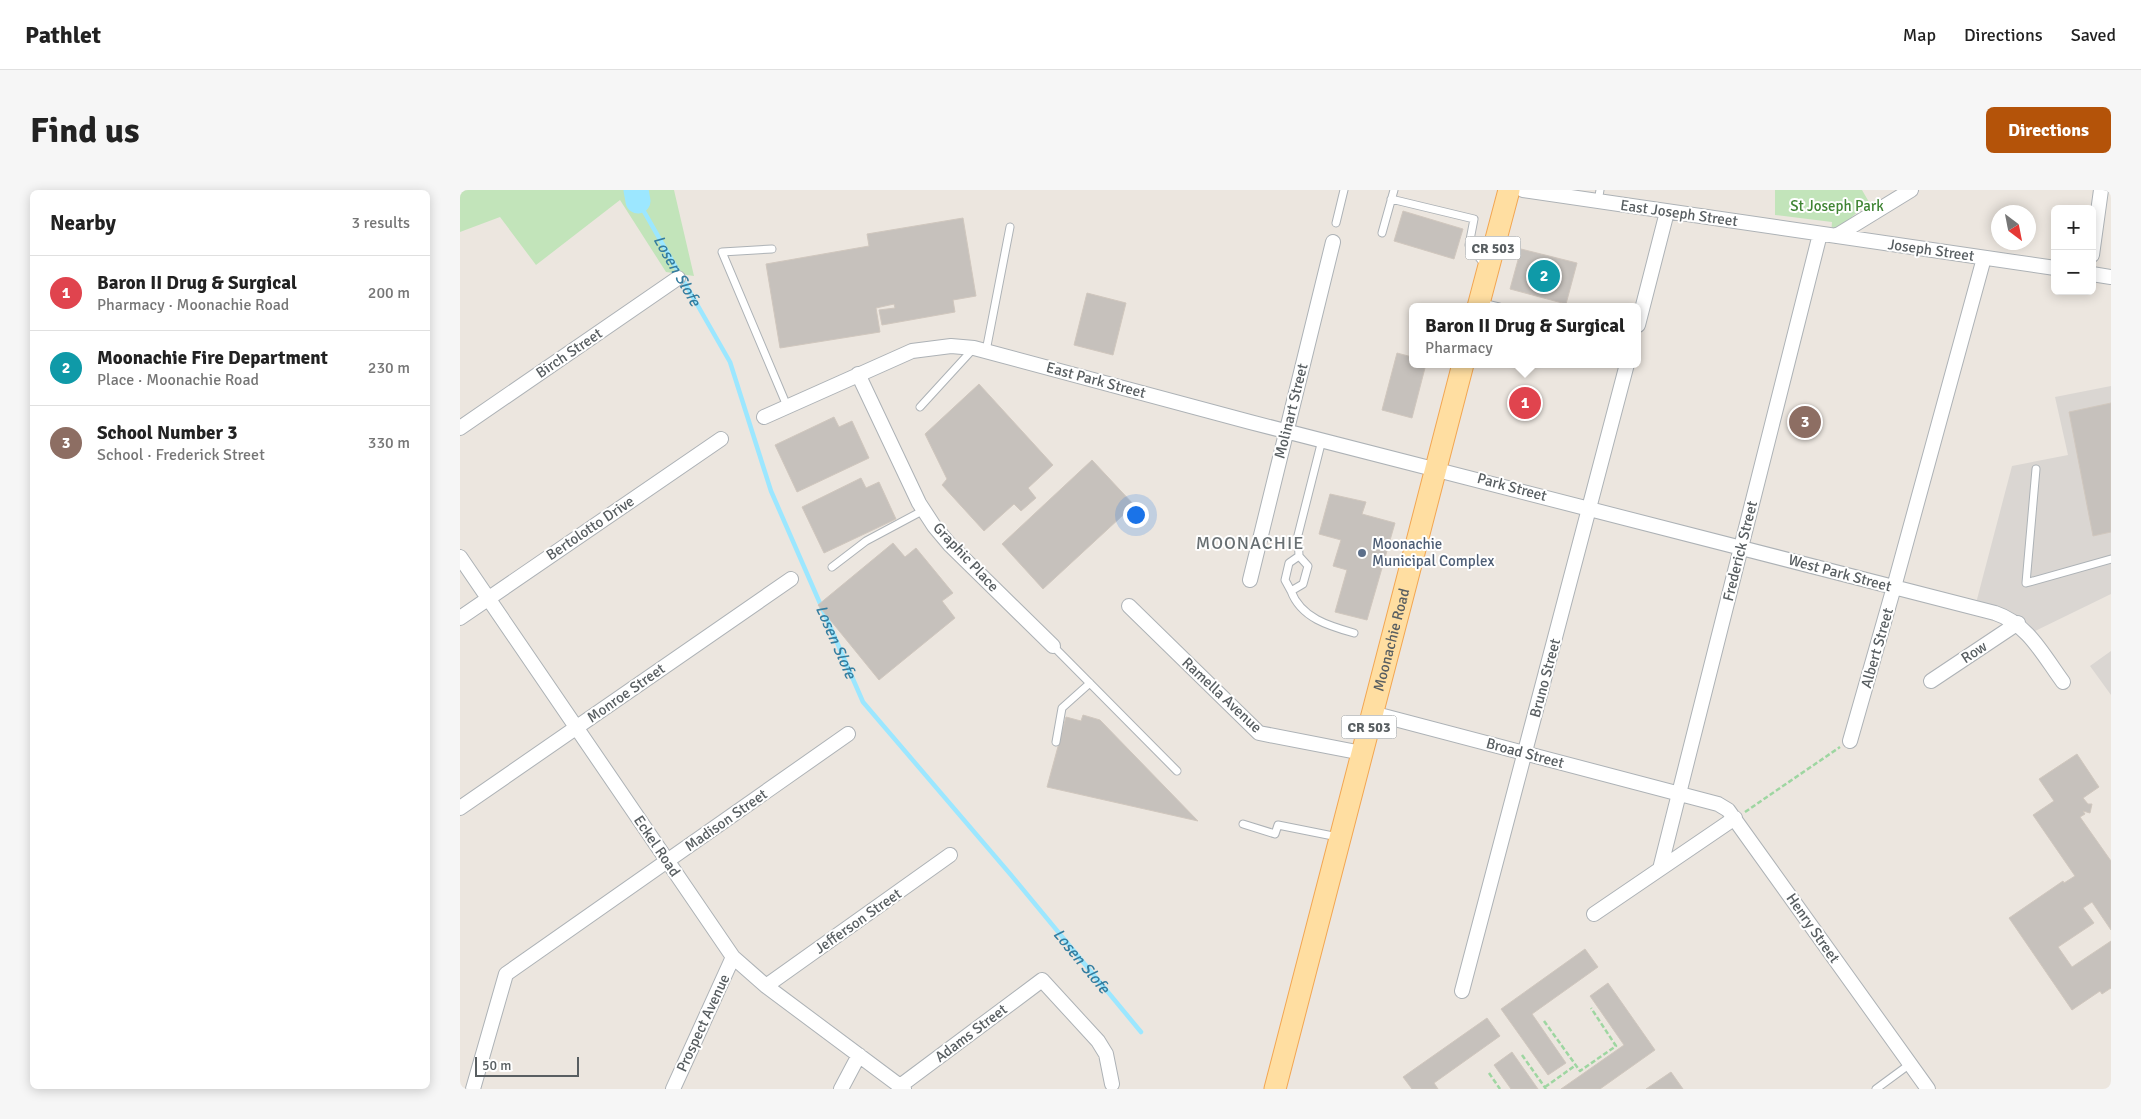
<!DOCTYPE html>
<meta charset="utf-8">
<style>
body{margin:0;font-family:Signika,sans-serif;background:#f6f6f6;color:#222}
.controls{position:absolute;right:15px;top:15px;display:grid;overflow:hidden;border-radius:8px;box-shadow:0 2px 12px #0003}
.controls button{width:45px;height:45px;display:grid;place-items:center;padding:0;border:0;border-bottom:1px solid #e0e0e0;background:#fff;color:#222;font:25px sans-serif}
.compass{position:absolute;left:1531px;top:15px;width:45px;height:45px;border-radius:50%;background:#fff;box-shadow:0 2px 12px #0003;rotate:148deg}
.scale{position:absolute;left:15px;bottom:12px;width:104px;box-sizing:border-box;padding-left:5px;border:2px solid #585e61;border-top:0;font-size:14px;line-height:18px;white-space:nowrap;color:#585e61;-webkit-text-stroke:4px #fff;paint-order:stroke}
.you{position:absolute;left:675px;top:324px;width:18px;height:18px;margin:-12px;border:4px solid #fff;border-radius:50%;background:#1a73e8;box-shadow:0 0 0 8px #1a73e833}
.badge{display:grid;place-items:center;width:32px;height:32px;border-radius:50%;background:#b45309;color:#fff;font-size:16px;font-weight:700}
.pin{position:absolute;translate:-50% -50%;border:2px solid #fff;box-shadow:0 1px 5px #0006}
.popup{position:absolute;left:949px;top:113px;width:232px;height:65px;box-sizing:border-box;display:grid;place-content:center;border-radius:8px;background:#fff;filter:drop-shadow(0 1px 4px #0005);font-size:16px;white-space:nowrap;color:#767676}
.popup b{font-size:19px;color:#222}
.popup::after{content:'';position:absolute;left:50%;top:100%;margin-left:-10px;border:10px solid transparent;border-top-color:#fff}
.list{margin:0;padding:0;list-style:none}
h2{display:flex;justify-content:space-between;align-items:center;height:65px;margin:0;padding:0 20px;font-size:21px}
h2 small{font-size:16px;font-weight:400;color:#767676}
.list li{display:grid;grid-template-columns:32px 1fr auto;gap:15px;align-items:center;box-sizing:border-box;height:75px;padding:0 20px;border-top:1px solid #e0e0e0}
.list b{display:block;font-size:19px;white-space:nowrap}
.list p{margin:0;font-size:16px;white-space:nowrap;color:#767676}
.list em{font-size:16px;font-style:normal;color:#767676}
.map{position:relative;flex:none;width:1651px;height:899px;overflow:hidden;border-radius:8px}
header{display:flex;align-items:center;gap:30px;box-sizing:border-box;height:70px;padding:0 25px;background:#fff;border-bottom:1px solid #e0e0e0}
header strong{font-size:24px}
nav{display:flex;gap:28px;margin-inline-start:auto;font-size:18px}
.intro{display:flex;align-items:center;justify-content:space-between;box-sizing:border-box;height:120px;padding:0 30px}
h1{margin:0;font-size:35px}
.button{padding:12px 22px;border-radius:8px;background:#b45309;color:#fff;font-size:18px;font-weight:700}
main{display:flex;gap:30px;padding:0 30px}
aside{flex:1;background:#fff;border-radius:8px;box-shadow:0 2px 12px #0003}
.map>svg:first-child{display:block}
.industrial{fill:#dad6d2}
.green{fill:#c2e4ba}
.lines{fill:none;stroke-linecap:round;stroke-linejoin:round}
.stream{stroke:#9ce7ff;stroke-width:4.5}
.river{stroke:#9ce7ff;stroke-width:25}
.building{fill:#c6c1bc;stroke:#d0c7be}
.service-casing{stroke:#adb2b6;stroke-width:9}
.minor-casing{stroke:#adb2b6;stroke-width:16}
.primary-casing{stroke:#f2a652;stroke-width:23}
.path{stroke:#9ed6a1;stroke-width:2.5;stroke-dasharray:5 2.5;stroke-linecap:butt}
.service{stroke:#fff;stroke-width:7}
.minor{stroke:#fff;stroke-width:14}
.primary{stroke:#ffdea1;stroke-width:21}
.service-dot{fill:#5c6f8a;stroke:#fff;stroke-width:2}
.labels{text-anchor:middle;stroke-width:4;stroke-linejoin:round;paint-order:stroke}
.shield{fill:#fff;stroke:#8a8e90;stroke-width:1}
.shield-label{font-size:14px;font-weight:bold;fill:#585e61}
.park-label{font-size:15px;fill:#3f8433;stroke:#fff}
.street-label{font-size:15px;fill:#585e61;stroke:#fff}
.service-label{font-size:15px;fill:#4e5e75;stroke:#fff;text-anchor:start}
.water-label{font-size:16px;font-style:italic;fill:#357d9f;stroke:#fff}
.quarter-label{font-size:18px;letter-spacing:1px;fill:#697073;stroke:#fff}
</style>
<header>
<strong>Pathlet</strong>
<nav><a>Map</a><a>Directions</a><a>Saved</a></nav>
</header>
<div class="intro"><h1>Find us</h1><a class="button">Directions</a></div>
<main>
<aside>
<h2>Nearby<small>3 results</small></h2>
<ul class="list">
<li><span class="badge" style="background:#e0444e">1</span><div><b>Baron II Drug &amp; Surgical</b><p>Pharmacy · Moonachie Road</p></div><em>200 m</em></li>
<li><span class="badge" style="background:#0f9aa8">2</span><div><b>Moonachie Fire Department</b><p>Place · Moonachie Road</p></div><em>230 m</em></li>
<li><span class="badge" style="background:#8d6e63">3</span><div><b>School Number 3</b><p>School · Frederick Street</p></div><em>330 m</em></li>
</ul>
</aside>
<div class="map">
<svg width="1651" height="899" viewBox="0 0 1651 899">
<rect width="100%" height="100%" fill="#ece6df"/>
<path class="industrial" d="M1651,196V404L1569,444L1515,417L1552,276L1608,265L1595,207Z
M1651,461V505L1630,476Z"/>
<path class="green" d="M0,0H214L234,86L206,82L160,10L76,75L40,27L0,42Z
M1315,0H1402L1409,12L1371,45L1372,32L1315,25Z"/>
<g class="lines">
<path class="stream" id="s1" d="M178,11L270,172L311,301L403,512L551,685L681,842"/>
<path class="river" d="M176,0L178,11"/>
</g>
<path class="building" d="M943,21L1003,39L994,69L934,51Z
M503,28L516,106L493,110L495,122L422,135L419,120L435,118L434,114L416,118L420,142L320,158L306,74L409,56L407,44Z
M1061,59L1117,73L1106,114L1050,99Z
M627,103L666,113L653,165L614,155Z
M937,163L952,167V174H966L952,228L922,220Z
M519,194L593,275L568,298L576,308L561,321L554,314L524,341L482,295L487,289L465,244Z
M1651,213V342L1633,346L1609,222Z
M374,227L379,237L392,231L409,268L337,302L315,255Z
M632,270L674,315L583,399L542,354Z
M401,288L406,298L419,292L436,329L364,363L342,317Z
M870,304L906,312L902,324L935,333L907,430L875,422L887,380L873,376L881,350L859,344Z
M433,353L445,367L456,358L493,403L482,411L495,428L419,490L358,415Z
M623,525L640,530L738,631L587,597L606,527L621,531Z
M1617,564L1639,597L1623,608L1628,614H1632L1630,623L1623,621L1625,624L1620,627L1651,671V740L1632,712L1623,718L1634,733L1598,757L1612,777L1651,751V798L1642,804L1640,801L1612,820L1549,728L1603,691L1604,693L1615,686L1573,625L1594,611L1579,589Z
M1125,759L1138,777L1072,824L1106,873L1088,885L1041,819Z
M1148,793L1195,860L1140,899H1101L1164,855L1130,806Z
M1027,828L1040,846L974,893L978,899H952L943,887Z
M1052,862L1078,899H1051L1034,875Z
M1211,882L1223,899H1186Z"/>
<g class="lines">
<defs>
<path id="service" d="M931,9L1014,29L1009,55L1025,75
M1138,11L1140,0
M876,33L884,0
M922,43L934,0
M312,59L262,62L327,216
M1022,113L1039,117
M526,161L550,37
M460,217L514,158
M1576,279L1566,393L1651,369
M839,366L829,373L825,390L831,401L843,394L848,376L839,366L838,345L862,250
M372,377L406,351L464,320
M831,401C841,428 869,436 894,443
M593,456L717,581
M596,552L602,518L630,493
M783,634L815,644L818,635L878,647
M1416,899L1450,874"/>
<path id="minor" d="M1063,0L1595,78
M1376,46L1451,0
M1632,65L1641,0
M1632,84L1651,87
M1178,135L1207,22
M398,184L459,313L474,336L490,355L593,456
M304,227L452,161L491,156L514,158L790,232L1535,423C1568,434 1583,465 1603,492
M0,238L218,88
M0,367L273,767L306,796L444,899
M790,390L873,52
M669,416L799,543L902,563
M0,428L261,249
M1471,491L1558,433
M912,523L1258,614L1268,620L1468,899
M1390,551L1434,397L1524,68
M0,618L331,389
M1200,679L1360,44
M1134,724L1275,628
M306,796L490,665
M1002,801L1167,174
M440,896L582,790L638,851L646,864L652,894
M13,899L46,784L388,544
M213,899L273,767
M381,899L399,865"/>
<g id="primary">
<path d="M1018,117L1049,0"/>
<path id="s2" d="M815,899L1003,174"/>
</g>
</defs>
<use href="#service" class="service-casing"/>
<use href="#minor" class="minor-casing"/>
<use href="#primary" class="primary-casing"/>
<path class="path" d="M1285,622L1380,557
M1084,831L1120,881L1156,856L1131,818
M1062,865L1086,899
M1029,883L1040,899
M1085,897L1116,875"/>
<use href="#service" class="service"/>
<use href="#minor" class="minor"/>
<use href="#primary" class="primary"/>
</g>
<circle class="service-dot" cx="902" cy="363" r="5"/>
<g class="labels">
<g class="shield">
<rect x="1005.5" y="46.5" width="55" height="23" rx="4"/>
<rect x="881.5" y="525.5" width="55" height="23" rx="4"/>
</g>
<g class="shield-label">
<text x="1033" y="63">CR 503</text>
<text x="909" y="542">CR 503</text>
</g>
<g class="park-label">
<text x="1377" y="21">St Joseph Park</text>
</g>
<g class="street-label">
<text transform="translate(1219 23) rotate(8)" y="5">East Joseph Street</text>
<text transform="translate(1471 60) rotate(8)" y="5">Joseph Street</text>
<text transform="translate(109 163) rotate(-34)" y="5">Birch Street</text>
<text transform="translate(636 190) rotate(15)" y="5">East Park Street</text>
<text transform="translate(831 221) rotate(-76)" y="5">Molinart Street</text>
<text transform="translate(1052 297) rotate(15)" y="5">Park Street</text>
<text transform="translate(130 338) rotate(-34)" y="5">Bertolotto Drive</text>
<text transform="translate(1280 361) rotate(-76)" y="5">Frederick Street</text>
<text transform="translate(506 367) rotate(47)" y="5">Graphic Place</text>
<text transform="translate(1380 383) rotate(15)" y="5">West Park Street</text>
<text dy="5" stroke="none"><textPath href="#s2" startOffset="464">Moonachie Road</textPath></text>
<text transform="translate(1417 458) rotate(-74)" y="5">Albert Street</text>
<text transform="translate(1514 462) rotate(-33)" y="5">Row</text>
<text transform="translate(1085 488) rotate(-75)" y="5">Bruno Street</text>
<text transform="translate(166 503) rotate(-35)" y="5">Monroe Street</text>
<text transform="translate(762 505) rotate(43)" y="5">Ramella Avenue</text>
<text transform="translate(1065 563) rotate(15)" y="5">Broad Street</text>
<text transform="translate(266 630) rotate(-35)" y="5">Madison Street</text>
<text transform="translate(197 656) rotate(56)" y="5">Eckel Road</text>
<text transform="translate(398 731) rotate(-35)" y="5">Jefferson Street</text>
<text transform="translate(1353 738) rotate(55)" y="5">Henry Street</text>
<text transform="translate(243 833) rotate(-65)" y="5">Prospect Avenue</text>
<text transform="translate(511 843) rotate(-37)" y="5">Adams Street</text>
</g>
<g class="service-label">
<text x="912" y="359">Moonachie<tspan x="912" dy="17">Municipal Complex</tspan></text>
</g>
<g class="water-label">
<text dy="6" stroke="none"><textPath href="#s1" startOffset="80">Losen Slofe</textPath></text>
<text dy="6" stroke="none"><textPath href="#s1" startOffset="485">Losen Slofe</textPath></text>
<text dy="6" stroke="none"><textPath href="#s1" startOffset="890">Losen Slofe</textPath></text>
</g>
<g class="quarter-label">
<text x="790" y="359">MOONACHIE</text>
</g>
</g>
</svg>
<div class="controls">
<button>+</button>
<button>−</button>
</div>
<svg class="compass" viewBox="-18 -18 36 36"><path d="M0-13l5 13h-10z" fill="#e53935"/><path d="M0 13l5-13h-10z" fill="#767676"/></svg>
<div class="scale">50 m</div>
<div class="you"></div>
<div class="pin badge" style="left:1065px;top:213px;background:#e0444e">1</div>
<div class="popup"><b>Baron II Drug &amp; Surgical</b>Pharmacy</div>
<div class="pin badge" style="left:1084px;top:86px;background:#0f9aa8">2</div>
<div class="pin badge" style="left:1345px;top:232px;background:#8d6e63">3</div>
</div>
</main>
